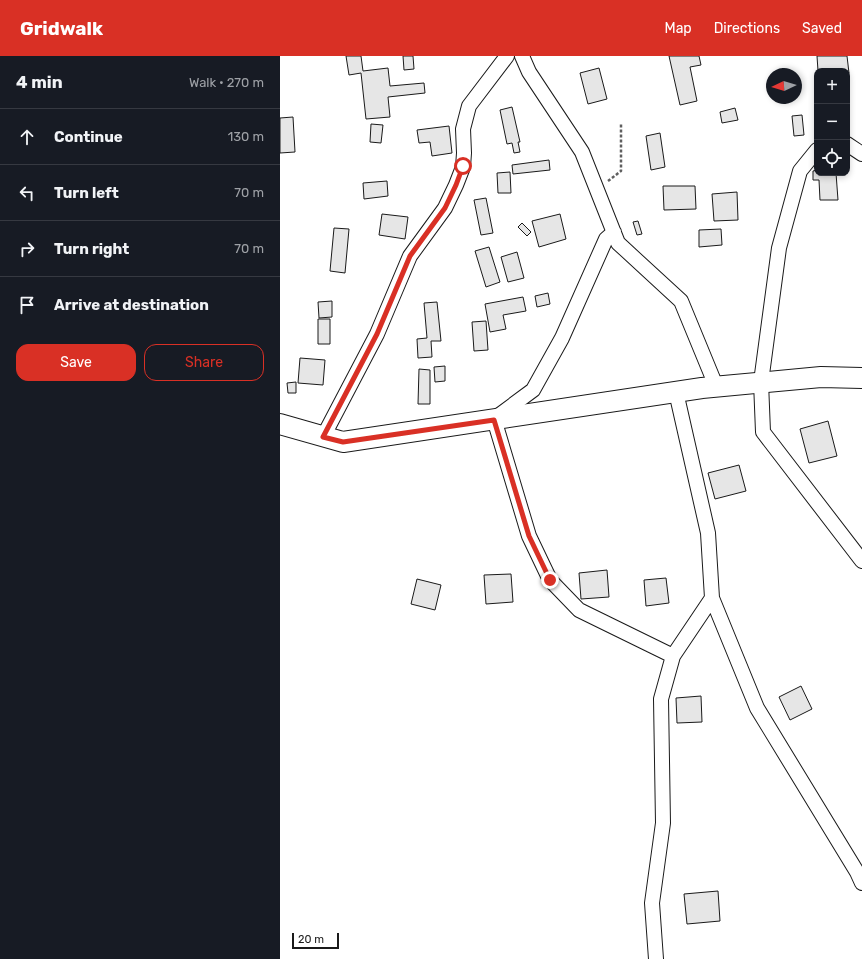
<!DOCTYPE html>
<meta charset="utf-8">
<style>
body{margin:0;font-family:Rubik,sans-serif;background:#242831;color:#f1f3f6}
.controls{position:absolute;right:12px;top:12px;display:grid;overflow:hidden;border-radius:8px;box-shadow:0 2px 6px #0003}
.controls button{width:36px;height:36px;display:grid;place-items:center;padding:0;border:0;border-bottom:1px solid #363941;background:#171b24;color:#f1f3f6;font:20px sans-serif}
.compass{position:absolute;left:486px;top:12px;width:36px;height:36px;border-radius:50%;background:#171b24;box-shadow:0 2px 6px #0003;rotate:266deg}
.scale{position:absolute;left:12px;bottom:10px;width:47px;box-sizing:border-box;padding-left:4px;border:2px solid #1a1a1a;border-top:0;font-size:11px;line-height:14px;white-space:nowrap;color:#1a1a1a;-webkit-text-stroke:3px #fff;paint-order:stroke}
.stop{position:absolute;width:12px;height:12px;margin:-9px;border:3px solid #d93025;border-radius:50%;background:#fff}
.stop.end{background:#d93025;border-color:#fff;box-shadow:0 1px 4px #0008}
.list{margin:0;padding:0;list-style:none}
h2{display:flex;justify-content:space-between;align-items:center;height:52px;margin:0;padding:0 16px;font-size:17px}
h2 small{font-size:13px;font-weight:400;color:#9ea1a6}
.list li{display:grid;grid-template-columns:26px 1fr auto;gap:12px;align-items:center;box-sizing:border-box;height:56px;padding:0 16px;border-top:1px solid #363941}
.list b{display:block;font-size:15px;white-space:nowrap}
.list em{font-size:13px;font-style:normal;color:#9ea1a6}
.actions{display:flex;gap:8px;padding:12px 16px}
.actions a{flex:1;padding:9px 0;border:1px solid #d93025;border-radius:12px;text-align:center;font-size:14px;color:#d93025}
.actions .main{background:#d93025;color:#fff}
.icon{flex:none;width:22px;height:22px;fill:none;stroke:currentColor;stroke-width:2;stroke-linecap:round;stroke-linejoin:round}
.map{position:relative;flex:none;width:582px;height:903px;overflow:hidden}
header{display:flex;align-items:center;gap:24px;box-sizing:border-box;height:56px;padding:0 20px;background:#d93025;color:#fff}
header strong{font-size:19px}
nav{display:flex;gap:22px;margin-inline-start:auto;font-size:14px}
main{display:flex}
aside{flex:1;background:#171b24}
.map>svg:first-child{display:block}
.building{fill:#e6e6e6;stroke:#1a1a1a}
.lines{fill:none;stroke-linecap:round;stroke-linejoin:round}
.street-casing{stroke:#1a1a1a;stroke-width:16}
.secondary-casing{stroke:#1a1a1a;stroke-width:22}
.path{stroke:#5f5f5f;stroke-width:2.5;stroke-dasharray:3 2;stroke-linecap:butt}
.street{stroke:#fff;stroke-width:14}
.secondary{stroke:#fff;stroke-width:20}
.route{stroke:#d93025;stroke-width:5}
</style>
<header>
<strong>Gridwalk</strong>
<nav><a>Map</a><a>Directions</a><a>Saved</a></nav>
</header>
<main>
<aside>
<h2>4 min<small>Walk · 270 m</small></h2>
<ul class="list">
<li><svg class="icon" aria-label="ahead" viewBox="0 0 24 24"><path d="M12 20V5M6 11l6-6 6 6"/></svg><div><b>Continue</b></div><em>130 m</em></li>
<li><svg class="icon" aria-label="left" viewBox="0 0 24 24"><path d="M17 20v-9H6M10 6l-5 5 5 5"/></svg><div><b>Turn left</b></div><em>70 m</em></li>
<li><svg class="icon" aria-label="right" viewBox="0 0 24 24"><path d="M7 20v-9h11M14 6l5 5-5 5"/></svg><div><b>Turn right</b></div><em>70 m</em></li>
<li><svg class="icon" aria-label="arrive" viewBox="0 0 24 24"><path d="M6 21V4h12l-3 4 3 4H6"/></svg><div><b>Arrive at destination</b></div></li>
</ul>
<div class="actions"><a class="main">Save</a><a>Share</a></div>
</aside>
<div class="map">
<svg width="582" height="903" viewBox="0 0 582 903">
<rect width="100%" height="100%" fill="#fff"/>
<path class="building" d="M66,0H81L83,15L108,12L110,30L144,27L145,37L108,41L110,61L86,63L81,17L69,19Z
M123,0H133L134,13L124,14Z
M389,0H419L421,9L410,11L417,45L400,49Z
M537,0H567L569,17H567V15H538Z
M319,12L327,43L308,48L300,17Z
M232,51L240,86H238L240,96L234,97L232,87L227,88L220,54Z
M455,52L458,64L442,67L440,56Z
M522,59L524,79L514,80L512,60Z
M13,61L15,96L0,97V62Z
M91,68L103,69L101,87L90,86Z
M169,70L172,97L152,100L150,86L139,87L137,74Z
M380,77L385,111L371,114L366,80Z
M269,104L270,114L233,118L232,109Z
M537,114V117H556L558,144H540L539,124H533V115Z
M230,116L231,137H218L217,117Z
M107,125L108,140L84,143L83,127Z
M383,130H415L416,153L384,154Z
M457,136L458,164L434,165L432,138Z
M206,142L213,177L201,179L194,144Z
M102,158L128,161L125,183L99,179Z
M280,158L286,183L259,191L252,165Z
M358,165L362,178L357,179L353,166Z
M242,167L251,176L247,180L238,171Z
M54,172L69,173L65,217L50,215Z
M441,173L442,189L419,191V174Z
M209,191L220,226L206,231L195,195Z
M237,196L244,222L228,226L221,201Z
M268,237L270,248L257,251L255,240Z
M243,241L246,255L223,259L226,273L210,276L205,248Z
M52,245V261L39,262L38,246Z
M157,246L161,285H151L152,301L138,302L137,283L147,282L144,247Z
M38,263H50V288H38Z
M206,265L208,294L194,295L192,266Z
M20,302L45,304L43,329L18,327Z
M165,310V325L155,326L154,311Z
M139,313L150,314V348H138Z
M16,326V337H8L7,327Z
M548,365L557,400L529,407L520,373Z
M459,409L466,435L435,443L428,417Z
M327,514L329,541L301,543L299,517Z
M231,518L233,546L206,548L204,519Z
M386,522L389,547L366,550L364,524Z
M137,523L161,529L155,554L131,548Z
M521,630L532,653L510,664L499,641Z
M421,640L422,666L397,667L396,642Z
M438,835L440,865L407,868L404,838Z"/>
<g class="lines">
<defs>
<path id="street" d="M242,0L249,16L302,96L338,187L401,245L436,330
M567,88L582,98
M537,94L520,115L499,192L481,326L483,376L582,505
M334,176L326,183L282,282L253,334L214,363L249,480L270,524L299,554L393,600
M396,336L428,477L432,542L477,652L577,816L582,827
M43,381L97,278L130,200L165,152L176,129L183,111L184,97L183,73L189,50L227,0
M376,903L372,847L383,767L381,643L393,600L432,542"/>
<path id="secondary" d="M0,368L63,386L422,332L541,321L582,322"/>
</defs>
<use href="#street" class="street-casing"/>
<use href="#secondary" class="secondary-casing"/>
<path class="path" d="M328,125L341,115V68"/>
<use href="#street" class="street"/>
<use href="#secondary" class="secondary"/>
</g>
<g class="lines">
<path class="route" d="M183,110L176,129L165,152L130,200L97,278L43,381L63,386L214,364L249,480L270,524"/>
</g>
</svg>
<div class="controls">
<button>+</button>
<button>−</button>
<button><svg class="icon" aria-label="locate" viewBox="0 0 24 24"><circle cx="12" cy="12" r="6"/><path d="M12 2v4M12 18v4M2 12h4M18 12h4"/></svg></button>
</div>
<svg class="compass" viewBox="-18 -18 36 36"><path d="M0-13l5 13h-10z" fill="#e53935"/><path d="M0 13l5-13h-10z" fill="#9ea1a6"/></svg>
<div class="scale">20 m</div>
<div class="stop" style="left:183px;top:110px"></div>
<div class="stop end" style="left:270px;top:524px"></div>
</div>
</main>
